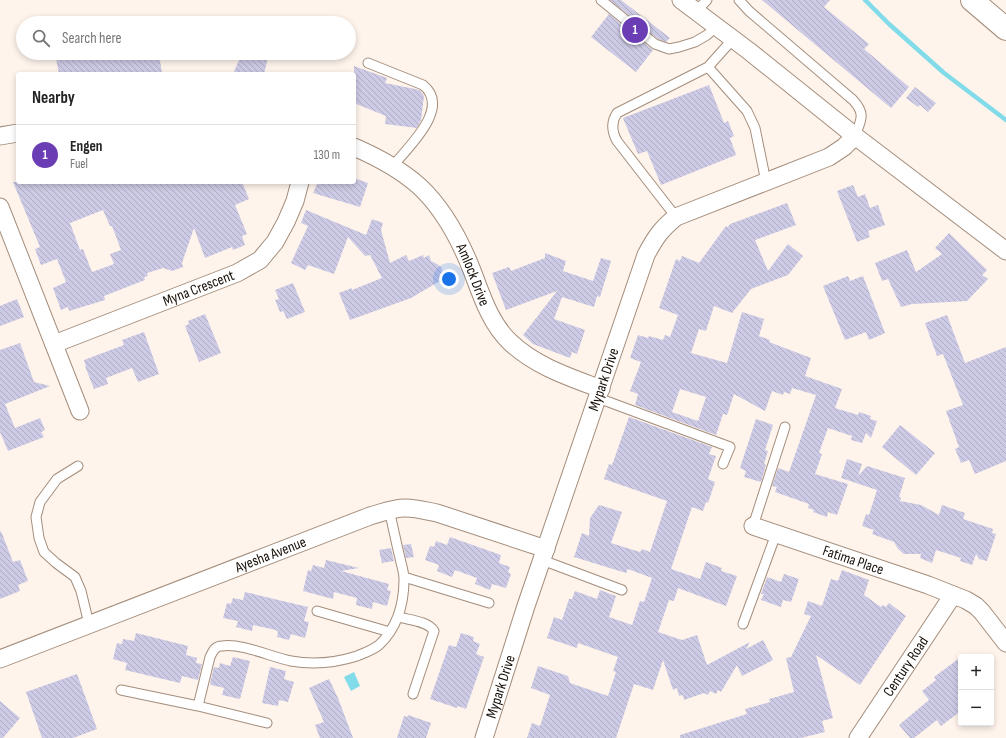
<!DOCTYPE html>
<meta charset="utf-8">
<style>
body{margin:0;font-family:"Sofia Sans Condensed",sans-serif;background:#f2f2f2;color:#222}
.controls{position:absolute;right:12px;bottom:12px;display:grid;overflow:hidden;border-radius:4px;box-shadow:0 2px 6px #0003}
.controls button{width:36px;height:36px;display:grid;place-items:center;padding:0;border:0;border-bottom:1px solid #e0e0e0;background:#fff;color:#222;font:20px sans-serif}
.you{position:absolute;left:449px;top:279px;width:14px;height:14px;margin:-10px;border:3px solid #fff;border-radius:50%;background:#1a73e8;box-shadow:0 0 0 6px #1a73e833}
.badge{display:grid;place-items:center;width:26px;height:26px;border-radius:50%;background:#6b3db4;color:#fff;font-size:13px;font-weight:700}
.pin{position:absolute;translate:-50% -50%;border:2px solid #fff;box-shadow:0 1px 4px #0006}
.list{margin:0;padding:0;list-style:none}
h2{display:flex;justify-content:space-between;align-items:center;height:52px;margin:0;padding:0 16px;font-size:17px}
h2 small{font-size:13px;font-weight:400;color:#767676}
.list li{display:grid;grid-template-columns:26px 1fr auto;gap:12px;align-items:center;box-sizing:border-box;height:60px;padding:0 16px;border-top:1px solid #e0e0e0}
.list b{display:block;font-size:15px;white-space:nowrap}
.list p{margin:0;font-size:13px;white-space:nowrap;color:#767676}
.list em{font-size:13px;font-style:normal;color:#767676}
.icon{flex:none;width:22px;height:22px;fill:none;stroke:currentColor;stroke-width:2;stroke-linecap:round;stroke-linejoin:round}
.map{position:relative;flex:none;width:1006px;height:738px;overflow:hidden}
.search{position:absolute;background:#fff;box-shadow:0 2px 6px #0003;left:16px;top:16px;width:340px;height:44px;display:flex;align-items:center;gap:10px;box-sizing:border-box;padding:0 14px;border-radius:22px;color:#767676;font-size:15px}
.panel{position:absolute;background:#fff;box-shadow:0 2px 6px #0003;left:16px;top:72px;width:340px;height:112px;border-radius:4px}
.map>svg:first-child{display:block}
.water{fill:#82dbe9}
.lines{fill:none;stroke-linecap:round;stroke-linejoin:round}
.stream{stroke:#82dbe9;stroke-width:4.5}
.building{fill:url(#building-back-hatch);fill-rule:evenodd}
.service-casing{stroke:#a48d7b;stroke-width:11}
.minor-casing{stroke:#a48d7b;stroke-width:19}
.secondary-casing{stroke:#a48d7b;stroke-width:24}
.service{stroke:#fff;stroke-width:9}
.minor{stroke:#fff;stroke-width:17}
.secondary{stroke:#fff;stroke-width:22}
.labels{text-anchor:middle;stroke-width:4;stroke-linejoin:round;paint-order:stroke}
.street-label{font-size:15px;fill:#170f08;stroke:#fff}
</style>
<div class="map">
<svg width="1006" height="738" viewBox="0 0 1006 738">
<defs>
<pattern id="building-back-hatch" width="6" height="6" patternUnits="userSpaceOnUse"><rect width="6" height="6" fill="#cdcae5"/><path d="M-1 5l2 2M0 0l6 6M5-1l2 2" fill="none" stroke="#afacc3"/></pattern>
</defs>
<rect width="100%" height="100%" fill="#fef4ec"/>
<path class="water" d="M354,672L360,686L351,691L344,677Z"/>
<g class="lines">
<path class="stream" d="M865,0L889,24L944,73L1006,120"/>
</g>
<path class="building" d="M610,0H621L670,38L666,42L658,39Z
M762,0H830L824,7L869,44L864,49L909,87L891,108Z
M609,14L653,50L636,72L591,37Z
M55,53H159L162,74H59Z
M242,53H269L264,74H233Z
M354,66L387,78L385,83L420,90L424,96L421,120L417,128L385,124L386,116L354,103Z
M709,85L724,123L728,121L734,136L730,138L736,155L661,185L647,151L638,154L623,118Z
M915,87L936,103L928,112L920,105L918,107L906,98Z
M354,178L368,183L360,207L313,193L318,182H354Z
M13,182H242L249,199L235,205L247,234L242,236L245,245L233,250L232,247L205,258L194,228L182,263L183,267L172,271L163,268L147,273L148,276L144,277L145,280L104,296L105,300L69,311L68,307L61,310L53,288L66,282L57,259L41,265L35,249L40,247ZM103,210L110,226H112L121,250L110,254L114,264L92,272L83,249L80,250L70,223Z
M853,185L858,197L865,194L870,208L878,205L885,225L868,231L870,237L857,242L837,191Z
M787,203L796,225L755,240L768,271L788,244L803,256L788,275L751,289L732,313L714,306L706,331L699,329L691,353L727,363L742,312L764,319L759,336L770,340L769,342L811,358L805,376L842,389L835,408L858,415L859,412L871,416L870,419L877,421L871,438L866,433L862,443L851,440L852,436L828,428L819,453L822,454L815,474L848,484L837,515L828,512L827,517L813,512L814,510L808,508L809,504L775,492L777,487L772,486L778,468L789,472L816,395L792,388L790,394L784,392L783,395L772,391L765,411L734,394L727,415L723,414L716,435L635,405L638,394L630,391L641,362L630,358L638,335L648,338L649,336L663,340L665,335L670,337L678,315L659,308L676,259L680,261L682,256L699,263L726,226L728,227L730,224ZM680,389L706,397L698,421L672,412Z
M306,210L366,235L372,219L383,223L381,230L390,263L406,255L409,261L423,255L424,258L429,255L431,261L437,264L441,267L443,273L442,278L440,281L411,298L350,320L339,293L352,288V290L382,278L370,255L365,256L348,237L334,274L308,265L305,270L291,263L308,226L301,223Z
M949,233L987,270L982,275L988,279L967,301L912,304L901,307L888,279L882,281L875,263L907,250L916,272L942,254L935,248Z
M545,253L566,261L563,271L593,281L601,258L611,261L600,297L597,296L594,307L562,297L554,319L585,330L577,354L572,352L570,358L533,344L523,335L557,291L506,310L492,273L509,267L511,271L545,258Z
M848,276L850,281L863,276L885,333L869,340L866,332L845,340L823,286Z
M293,283L305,312L287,319L283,311L280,312L275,300L279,299L275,290Z
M17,299L24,317L0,326V306Z
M205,314L221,353L199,362L185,326L189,324L188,321Z
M947,315L965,363L1006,347V461L975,474L969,460L961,463L955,449L959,447L946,411L963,405L943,354L937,356L925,323Z
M144,332L159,374L138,382L132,368L106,378L108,384L94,389L85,366H86L84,360L124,345L122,340Z
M20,343L34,382L50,386L5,404L15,428L40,418L45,430L41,432L44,437L8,451L0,432V350Z
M629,417L712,447L709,454L716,456L708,479L715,482L708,503L706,502L703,511L692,507L671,569L700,579L706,562L722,568L721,571L737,576L726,606L678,588L674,601L669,600L658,632L682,640L697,635L707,665L750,642L746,649L763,640L773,660L742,676L737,665L721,692L718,690L716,694L710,691L708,695L704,693L684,700L683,695L679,696L677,688L673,690L663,660L653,690L634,684L616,738H527L532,723L540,726L550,695L531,688L538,666L568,676L570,683L608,696L616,672L613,671L618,657L578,643L577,648L547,638L554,617L562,620L569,599H572L575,591L597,599L600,590L616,596L609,617L632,625L640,601L644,602L652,578L628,569L626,573L574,557L582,533L589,536L590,518L599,505L622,512L611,543L640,552L642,549L650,552L667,501L604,479L609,464L612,465Z
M756,419L773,425L765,450L768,451L764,464L766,465L761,482L744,477L746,471L740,468Z
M900,425L935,453L916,475L882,447Z
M847,459L862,464L858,476L867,466L905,478L899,497L901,498L900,501L921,505L939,515L942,505L965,513L963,519L993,529L992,533L996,534L987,561L979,559L976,554L972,565L960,561L961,558L936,550L932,563L920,558L921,554H904L898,549L894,542L872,534L874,530L862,526L866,514L869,515L877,490L841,478Z
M1,531L13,562L20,560L28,581L18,585L20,591L0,599V532Z
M450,537L501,555L499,563L510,567L508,572L511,574L506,588L492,584L490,590L475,584L477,578L455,570L452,577L437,571L439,565L425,560L430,546L434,547L436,541L447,545Z
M411,544L414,557L406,558L403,545Z
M391,548L394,561L382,563L379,550Z
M326,560L359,568L341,571L389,584L387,590L391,591L387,606L373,602L372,609L356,605L357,598L334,592L333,599L303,591L308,570L311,571L313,565L324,568Z
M842,570L869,580L864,595L881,607L883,605L886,607L889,603L906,616L860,685L816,655L833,718L822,721L825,732L801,738H680V735L747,714L745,709L770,702L769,699L794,692L786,658L791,657L811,616L804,614L808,601L822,606L831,579L838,581Z
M784,574L799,579L791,602L783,600L781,607L761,600L764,594H761L767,577L781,582Z
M245,592L308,607L304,621L309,622L305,638L291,634L289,640L277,637L278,632L276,630L253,625L252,631L236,627L238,621L223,618L227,603L231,604L233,598L243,600Z
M136,633L188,646L186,655L197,658L196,663L202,664L198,680L182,676L180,683L125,670L127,663L113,659L117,643L122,644L123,639L134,641Z
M461,633L474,637L473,641L480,644L476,654L484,657L466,709L458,706L457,708L430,699L449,645L456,647Z
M233,657L250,661L240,699L222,695L224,688L211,685L210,683L214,667L219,668L220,663L230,666Z
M961,657V711L941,726L937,720L914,738H910L899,725L929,700L922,691L936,680L934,677Z
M270,667L286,671L284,679L294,682L288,702L279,700L278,706L262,703Z
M77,674L97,729L73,738H42L26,692Z
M329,679L338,698L353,738H320L315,725L324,722L309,688Z
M0,701L20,718L3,738H0Z
M408,715L431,723L426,738H397L404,716L407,717Z"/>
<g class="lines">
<defs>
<path id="service" d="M601,0L655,44L669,49L679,47L695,42L707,35L716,27
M739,0L749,11L853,100C866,114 861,120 855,136
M696,11L707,0
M368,63L423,85C452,108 407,148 392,167
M708,67L747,111L755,128L766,182
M676,217L617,141C612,132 611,122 617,113L708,67L733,39
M598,398L730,447L723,464
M78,466L57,479L40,502L36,517L39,538L44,552L56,563L75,577L81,591L89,624
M753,526L785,427
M542,560L622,590
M404,577L489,603
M317,611L390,632
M399,617C409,620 428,621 434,631L413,694
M743,624L776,534
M121,690L198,706L210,657C213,651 215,646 222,646C242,643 271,657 291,661C313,665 335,663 357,656C364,653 373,650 379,645C397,628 404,604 404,579C404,572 401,564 400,558C396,542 393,526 389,510
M198,706L267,723"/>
<g id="minor">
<path d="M681,0L749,51L855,136L1006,251"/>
<path d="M0,136L18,133"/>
<path id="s1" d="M354,147C377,157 400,169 419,186C444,209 461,242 473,273C482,297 491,324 510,342C535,366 569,377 601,389"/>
<path d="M0,207L80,411"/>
<path id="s2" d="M54,344L237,273L260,260L275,242L286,222L295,201L300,182"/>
<path id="s3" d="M753,526L928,585L966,600L976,606L982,612L1006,643"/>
<path id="s4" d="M0,659L370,516C381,513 393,508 405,508C416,508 427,511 437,513L546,549"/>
<path id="s5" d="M484,738L526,606L646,255C655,238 661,229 676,217L829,157L844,147L855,136"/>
<path id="s6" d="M858,738L953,595"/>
</g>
<path id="secondary" d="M972,0L1006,29"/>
</defs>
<use href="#service" class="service-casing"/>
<use href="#minor" class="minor-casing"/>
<use href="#secondary" class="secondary-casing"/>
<use href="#service" class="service"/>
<use href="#minor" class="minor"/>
<use href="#secondary" class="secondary"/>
</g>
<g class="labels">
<g class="street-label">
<text dy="5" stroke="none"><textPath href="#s1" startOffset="181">Amlock Drive</textPath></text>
<text dy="5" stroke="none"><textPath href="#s2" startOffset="155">Myna Crescent</textPath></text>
<text dy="5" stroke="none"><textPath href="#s5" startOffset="378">Mypark Drive</textPath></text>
<text dy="5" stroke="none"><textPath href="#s4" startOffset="290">Ayesha Avenue</textPath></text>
<text dy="5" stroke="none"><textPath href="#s3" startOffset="106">Fatima Place</textPath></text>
<text dy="5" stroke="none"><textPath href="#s6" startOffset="86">Century Road</textPath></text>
<text dy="5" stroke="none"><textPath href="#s5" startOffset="54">Mypark Drive</textPath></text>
</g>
</g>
</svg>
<div class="controls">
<button>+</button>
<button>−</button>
</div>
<div class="you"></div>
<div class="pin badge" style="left:635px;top:30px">1</div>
<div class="search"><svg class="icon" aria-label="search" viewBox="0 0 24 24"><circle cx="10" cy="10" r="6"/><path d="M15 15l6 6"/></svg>Search here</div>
<section class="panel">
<h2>Nearby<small></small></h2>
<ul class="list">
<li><span class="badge">1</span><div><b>Engen</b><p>Fuel</p></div><em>130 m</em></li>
</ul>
</section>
</div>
